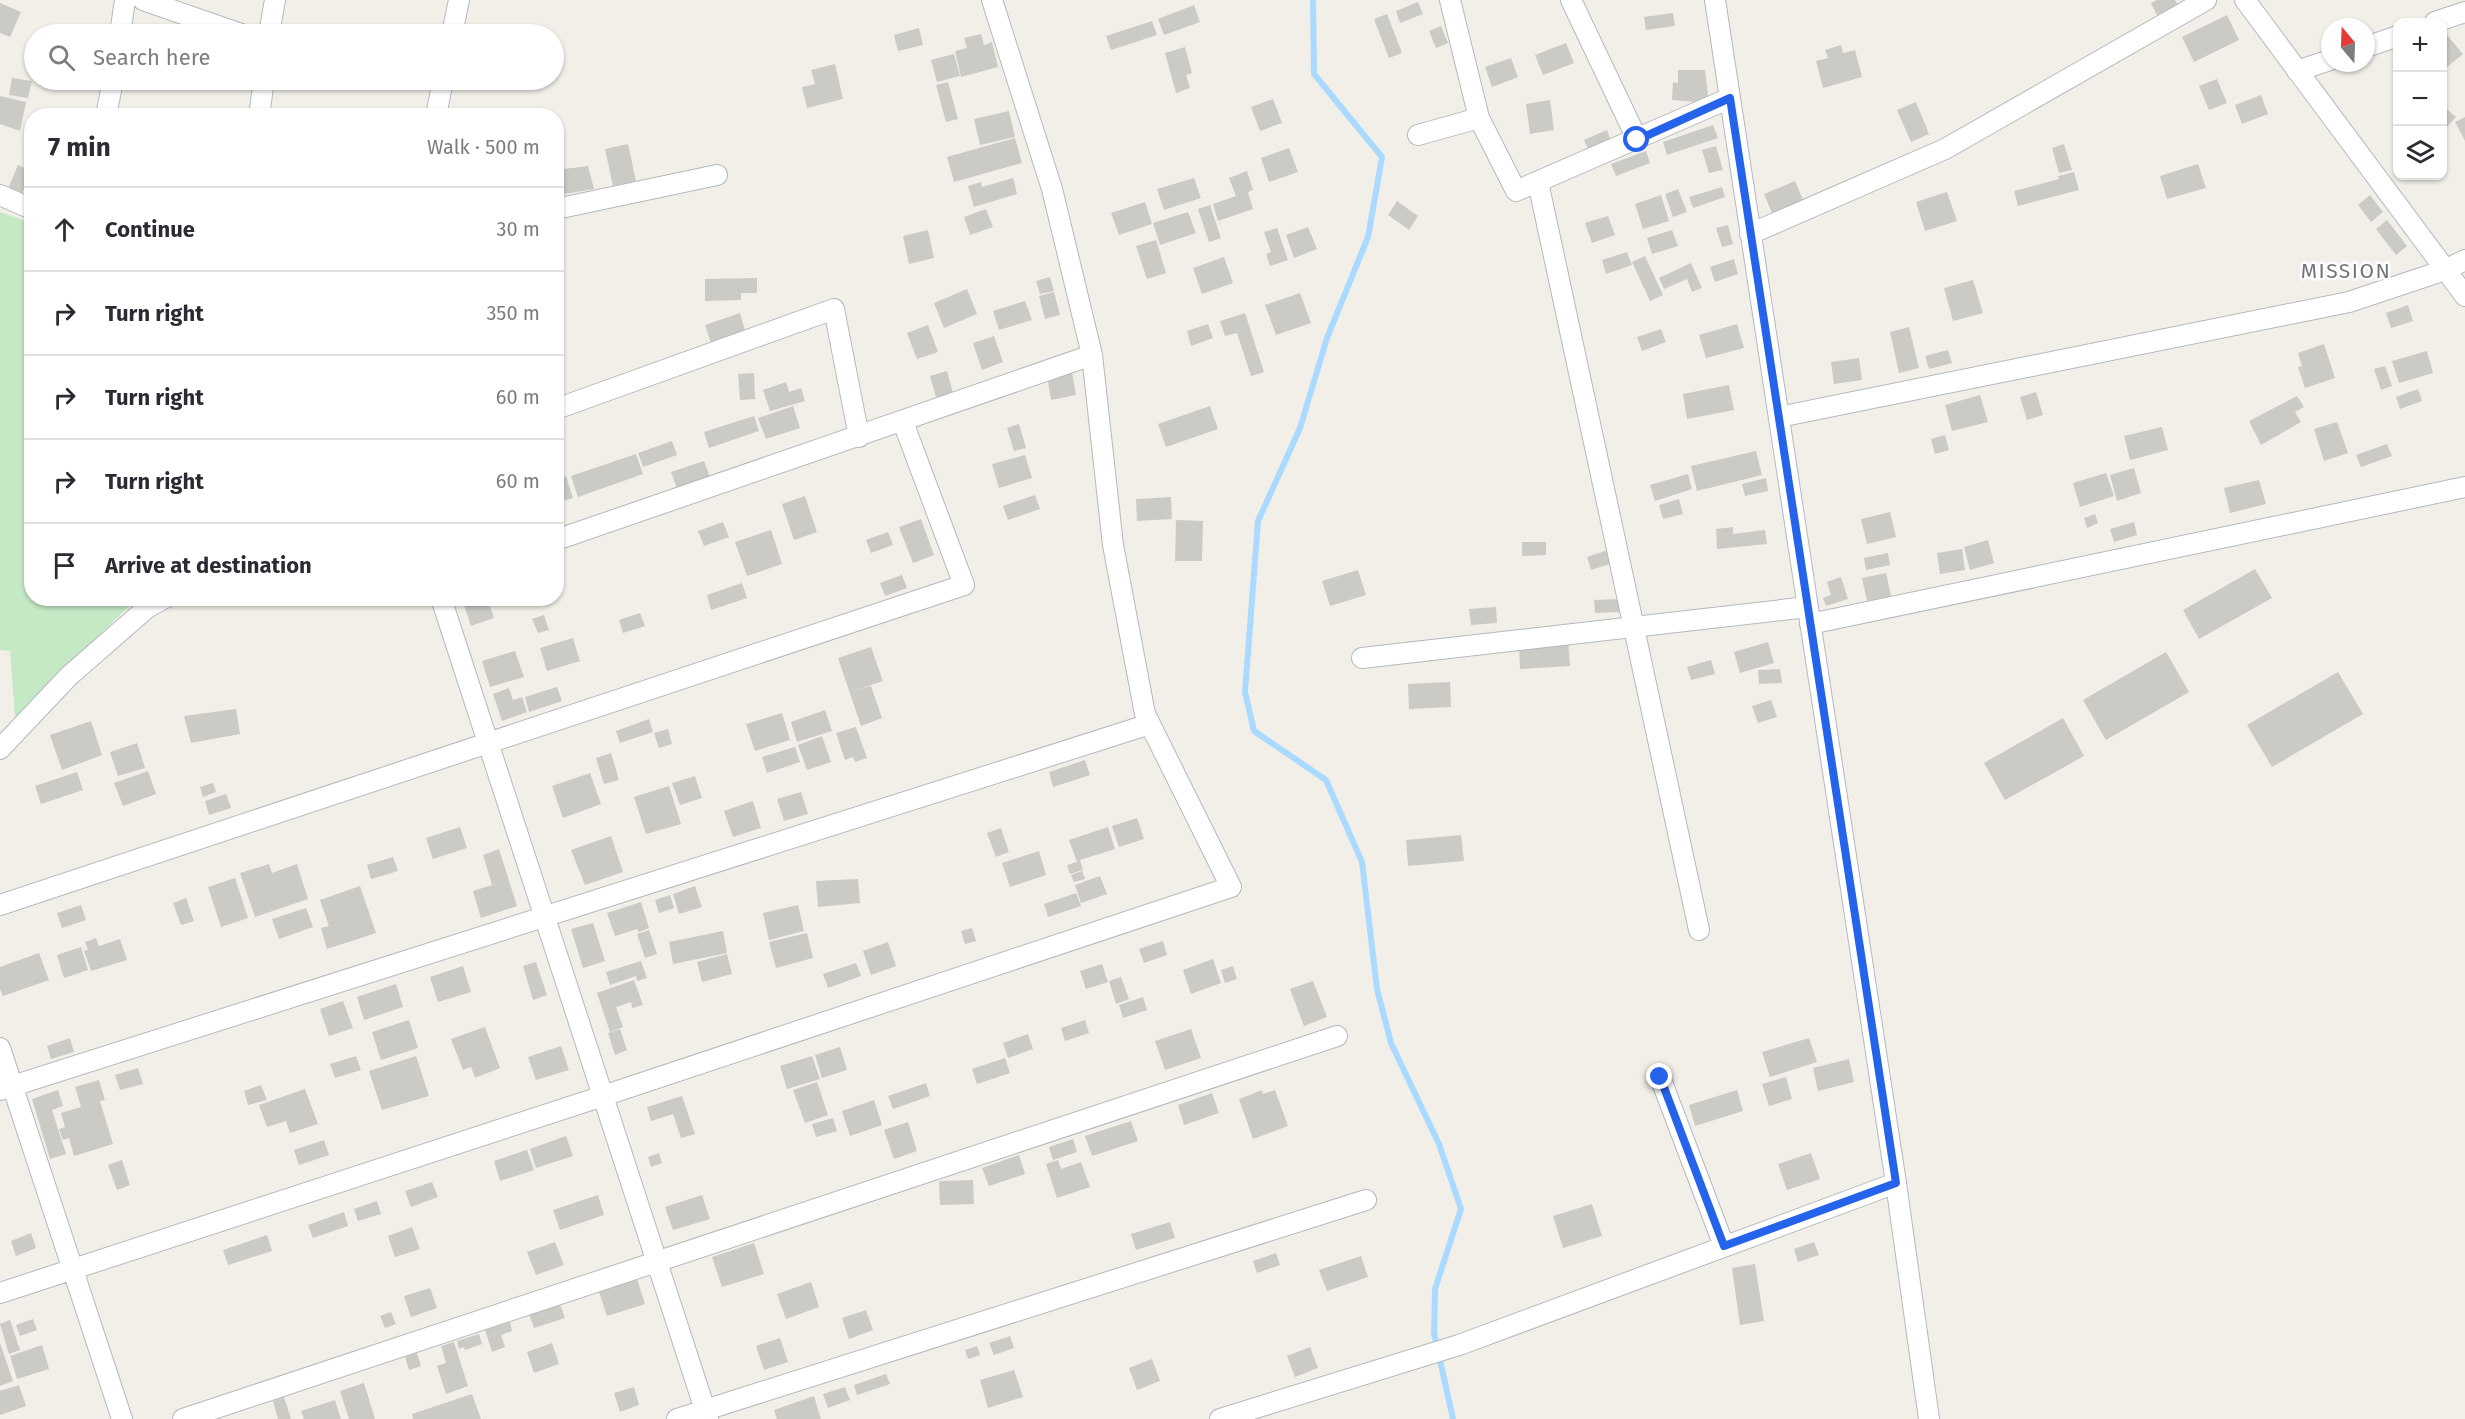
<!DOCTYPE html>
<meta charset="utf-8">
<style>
body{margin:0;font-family:"Fira Sans",sans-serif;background:#f7f7f7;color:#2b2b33}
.controls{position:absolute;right:18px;top:18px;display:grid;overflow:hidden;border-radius:12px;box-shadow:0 2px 4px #0004}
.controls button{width:54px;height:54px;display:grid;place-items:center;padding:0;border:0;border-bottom:2px solid #e1e1e2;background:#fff;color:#2b2b33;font:30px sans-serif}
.compass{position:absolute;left:2321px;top:18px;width:54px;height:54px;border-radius:50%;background:#fff;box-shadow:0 2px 4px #0004;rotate:341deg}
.stop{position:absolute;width:18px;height:18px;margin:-14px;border:4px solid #2563eb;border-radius:50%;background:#fff}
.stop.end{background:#2563eb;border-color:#fff;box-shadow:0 2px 6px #0008}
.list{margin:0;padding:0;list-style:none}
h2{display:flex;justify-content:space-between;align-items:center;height:78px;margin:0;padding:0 24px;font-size:26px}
h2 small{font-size:20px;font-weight:400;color:#7c7c81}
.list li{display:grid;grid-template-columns:39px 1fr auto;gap:18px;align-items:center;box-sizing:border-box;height:84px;padding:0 24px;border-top:2px solid #e1e1e2}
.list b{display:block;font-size:22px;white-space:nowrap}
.list em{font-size:20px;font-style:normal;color:#7c7c81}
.icon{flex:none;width:33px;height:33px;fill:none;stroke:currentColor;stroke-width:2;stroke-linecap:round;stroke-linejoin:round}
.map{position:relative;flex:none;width:2465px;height:1419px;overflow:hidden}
.search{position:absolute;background:#fff;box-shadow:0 2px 4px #0004;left:24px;top:24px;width:540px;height:66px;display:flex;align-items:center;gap:15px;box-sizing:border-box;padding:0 21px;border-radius:33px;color:#7c7c81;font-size:22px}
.panel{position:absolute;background:#fff;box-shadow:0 2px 4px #0004;left:24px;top:108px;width:540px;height:498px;border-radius:24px}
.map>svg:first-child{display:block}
.green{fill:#c5e8c5}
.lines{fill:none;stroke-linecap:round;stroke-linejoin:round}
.stream{stroke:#aadaff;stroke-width:6}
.building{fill:#cccac5}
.minor-casing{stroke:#b5b8bc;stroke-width:22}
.minor{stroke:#fff;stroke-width:20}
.route{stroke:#2563eb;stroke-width:8}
.labels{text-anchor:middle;stroke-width:5;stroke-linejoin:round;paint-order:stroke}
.quarter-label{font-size:21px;letter-spacing:1.5px;fill:#70757a;stroke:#fff}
</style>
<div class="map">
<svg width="2465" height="1419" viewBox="0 0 2465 1419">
<rect width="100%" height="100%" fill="#f1efe8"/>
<path class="green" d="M0,212L31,223L32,598L142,599L130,605L15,718L10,651L0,650Z"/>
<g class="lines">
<path class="stream" d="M1313,0L1314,74L1382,157L1368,237L1327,338L1300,428L1258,521L1245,692L1254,731L1326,780L1362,862L1377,989L1391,1043L1439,1144L1461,1209L1435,1289L1434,1333L1453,1419"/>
</g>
<path class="building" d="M2157,0H2175L2178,5L2157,15L2151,3Z
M1418,2L1423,14L1400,23L1396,11Z
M0,3L21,12L10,37L0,33Z
M1194,5L1200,22L1164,35L1158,19Z
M1673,13L1675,26L1646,30L1644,17Z
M1387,14L1402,53L1389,58L1374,19Z
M2227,15L2239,40L2194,62L2182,37Z
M1152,21L1157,35L1111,50L1106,36Z
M1441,26L1448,43L1436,48L1429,31Z
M919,28L923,45L898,51L894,35Z
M2442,29L2463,54L2442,71Z
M981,34L984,45L992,42L998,67L961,77L955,51L967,48L964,38Z
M1566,43L1574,63L1543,75L1535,55Z
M1841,45L1843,53L1855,50L1862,77L1823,88L1816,61L1828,58L1825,50Z
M1185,47L1192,73L1186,75L1190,88L1176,93L1165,53Z
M954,54L960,76L937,82L931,60Z
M1511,58L1518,77L1492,87L1485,67Z
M835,64L843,99L807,108L802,87L815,84L811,70Z
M1678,70H1705L1709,103L1672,100L1673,82L1678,83Z
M12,78L32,81L28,98L9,95Z
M2217,79L2227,103L2209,110L2199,86Z
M37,80H65L60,90Z
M948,82L958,119L946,122L936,85Z
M2261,95L2268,114L2242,124L2235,105Z
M0,96L26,102L20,131L0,124Z
M1273,99L1282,123L1260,131L1251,107Z
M1550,100L1554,130L1530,134L1526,104Z
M1916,102L1929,134L1911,142L1897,110Z
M2442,105L2456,117L2444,130L2442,129Z
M1009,111L1015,137L980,145L974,119Z
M2465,117V141L2455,122Z
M1713,125L1718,138L1667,155L1663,142Z
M1607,130L1612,144L1590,153L1584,140Z
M1015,138L1022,163L954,182L947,157Z
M628,144L636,181L613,186L605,149Z
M2064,144L2072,170L2059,173L2052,148Z
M1716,146L1723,170L1709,173L1702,150Z
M1289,148L1298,172L1269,182L1261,158Z
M1646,151L1650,163L1616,176L1611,164Z
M2198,164L2206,188L2167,199L2160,176Z
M18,165L32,171L18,202L5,196Z
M588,166L594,189L558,195L556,170Z
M1247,171L1253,190L1248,192L1253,209L1218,221L1213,204L1236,196L1229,178Z
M2074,172L2079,190L2018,206L2014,191L2059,179L2058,176Z
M1013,178L1017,194L974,207L968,186L981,182L982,187Z
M1194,178L1201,198L1164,210L1157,189Z
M1795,181L1803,200L1772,213L1764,194Z
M1722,187L1725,197L1693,208L1689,197Z
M1678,189L1687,212L1673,217L1665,194Z
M1947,192L1957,221L1925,231L1916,202Z
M1661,195L1669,221L1643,229L1635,204Z
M2370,195L2383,212L2371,222L2358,205Z
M1397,201L1418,216L1409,230L1388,215Z
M1145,202L1152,224L1119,235L1111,213Z
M1210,205L1221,238L1209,242L1198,209Z
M986,209L993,227L970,235L964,217Z
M1188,212L1196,233L1160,245L1153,223Z
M1608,216L1615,235L1592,243L1585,223Z
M2387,220L2407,246L2396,255L2376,229Z
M1728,225L1733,244L1722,247L1716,228Z
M1308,227L1317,249L1294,258L1286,235Z
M1277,228L1288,260L1270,266L1266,254L1271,252L1264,232Z
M928,230L934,258L909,264L903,236Z
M1672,230L1678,246L1652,254L1647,238Z
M1156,240L1166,273L1147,279L1136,246Z
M1627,252L1632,265L1606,274L1602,260Z
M1645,256L1663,295L1650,301L1632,262Z
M1224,257L1233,283L1202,294L1193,268Z
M1734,259L1738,274L1715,282L1710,267Z
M1691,263L1702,288L1692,292L1687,279L1664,289L1659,278Z
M1050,277L1054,291L1040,294L1036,281Z
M757,278V293H741V300L705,301V279Z
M1973,280L1983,313L1953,321L1944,288Z
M967,289L977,314L944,328L934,303Z
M1054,292L1060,315L1045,319L1039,296Z
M1300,293L1311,323L1276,335L1265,305Z
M1025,301L1032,320L999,330L993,311Z
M2408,305L2413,321L2391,328L2386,313Z
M740,313L747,338L713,349L705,325Z
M1245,313L1264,372L1251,376L1237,333L1225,336L1220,321Z
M1208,324L1213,338L1191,346L1187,331Z
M1737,324L1744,348L1706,358L1699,335Z
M928,325L938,352L917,359L907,333Z
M1909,327L1919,368L1899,373L1890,332Z
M1661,329L1666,342L1642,351L1637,337Z
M994,336L1003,362L982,370L973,343Z
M2324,344L2335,378L2305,388L2298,367L2302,366L2298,353Z
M1948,350L1952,363L1929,369L1925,356Z
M2427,351L2433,373L2399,383L2392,361Z
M1859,358L1862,380L1834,384L1831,362Z
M2385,366L2392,386L2381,390L2374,369Z
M947,371L953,393L936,397L930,376Z
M1072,372L1076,395L1051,400L1047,376Z
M754,373L755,399L740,400L738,374Z
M786,382L789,392L801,388L805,401L770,411L763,390Z
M1729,385L1734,410L1687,419L1683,394Z
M2418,389L2422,401L2400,409L2396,397Z
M2036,392L2043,415L2027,420L2020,397Z
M1980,395L1988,422L1952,431L1945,405Z
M2297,396L2304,407L2295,412L2301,422L2261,445L2249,421Z
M793,406L800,428L766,439L758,418Z
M1210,406L1218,429L1166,447L1158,424Z
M754,416L759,431L709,448L704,432Z
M2337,422L2348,453L2324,461L2314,429Z
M1019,424L1026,448L1014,451L1007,428Z
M2162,427L2168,450L2130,460L2124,436Z
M1945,435L1949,450L1935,454L1931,439Z
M672,441L677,455L643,467L638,453Z
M2387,444L2392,456L2361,467L2356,455Z
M1756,451L1762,475L1697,491L1691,466Z
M636,454L643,474L578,497L571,476Z
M1025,455L1032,478L999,488L992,464Z
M704,461L712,482L679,494L671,472Z
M2134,468L2141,493L2117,501L2110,475Z
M2106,473L2114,496L2080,507L2073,483Z
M1688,474L1692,489L1655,501L1650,485Z
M566,476L573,498L556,503V479Z
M1766,478L1768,491L1745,496L1742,484Z
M2259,480L2266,504L2230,513L2224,488Z
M1035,495L1040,509L1008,520L1003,506Z
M805,496L817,532L794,540L782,504Z
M1171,497L1172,519L1137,521L1136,499Z
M1679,499L1683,514L1663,519L1659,505Z
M1890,512L1896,537L1867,544L1861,519Z
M2095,514L2098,523L2087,528L2084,518Z
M921,519L934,555L913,563L899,527Z
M1176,520L1203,521L1202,561H1175Z
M723,522L729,537L704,546L698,531Z
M2134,522L2137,535L2114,542L2110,529Z
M1733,527V534L1765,530L1767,544L1717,549L1716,529Z
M771,530L782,564L747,576L735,542Z
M888,532L893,545L871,553L866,540Z
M1988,540L1994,563L1970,570L1964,547Z
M1522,542H1546V555L1522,556Z
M1611,549L1616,562L1591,570L1587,557Z
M1962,549L1965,570L1940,574L1937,553Z
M1888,553L1890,565L1866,570L1864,558Z
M2255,569L2272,598L2199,639L2183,610Z
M1358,570L1366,595L1330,606L1322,581Z
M1886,573L1891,596L1867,601L1862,578Z
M902,575L907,588L885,596L880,583Z
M1841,577L1848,599L1826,606L1823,598L1831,595L1827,582Z
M742,583L747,598L711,610L707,595Z
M483,598H487L494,618L471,626L464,605Z
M1620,599V612L1595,613L1594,600Z
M1496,607L1497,623L1471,625L1469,609Z
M640,613L645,626L623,633L619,620Z
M544,615L549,630L538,633L532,619Z
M573,638L580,661L547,671L540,648Z
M1568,639L1570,666L1520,669L1519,642Z
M1768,642L1774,663L1740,673L1734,652Z
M871,647L883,681L856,690L871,686L882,718L861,726L838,658Z
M515,651L524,677L490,687L482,661Z
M2166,652L2189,692L2106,740L2083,700Z
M1711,660L1715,674L1691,680L1687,667Z
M1780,669L1782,683L1759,684L1758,670Z
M2338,672L2363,714L2272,767L2247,725Z
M1450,682L1451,707L1409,709L1408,684Z
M557,687L562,701L529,712L525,697Z
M509,688L513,700L522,697L527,712L502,721L493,694Z
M1771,700L1777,717L1758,723L1752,706Z
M236,709L240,734L191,743L184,716Z
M825,710L832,731L797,742L791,722Z
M782,713L790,740L755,751L746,724Z
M2063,718L2084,756L2005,800L1984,763Z
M649,719L653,732L620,743L616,731Z
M91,721L102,755L62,770L50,735Z
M856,727L867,758L855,762L853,757L845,760L836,733Z
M668,729L672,744L659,748L654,733Z
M822,736L831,762L807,770L798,745Z
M137,743L145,768L118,776L110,752Z
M795,747L800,762L767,773L762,757Z
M611,753L619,780L604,784L596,758Z
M1085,760L1090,775L1053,787L1049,772Z
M148,771L156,794L123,806L114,783Z
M77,772L83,790L41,804L35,786Z
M590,773L601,804L563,818L552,786Z
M695,776L702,798L680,805L672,783Z
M213,783L216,792L203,797L200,787Z
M669,786L681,824L646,834L634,797Z
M801,792L808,814L784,821L777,799Z
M226,794L231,808L209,815L205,801Z
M753,801L761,828L733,837L724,811Z
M1137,818L1144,839L1119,847L1112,826Z
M460,827L467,848L433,859L426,838Z
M1108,827L1115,849L1080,860L1083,870L1070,874L1067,865L1077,862L1069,840Z
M1001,828L1009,852L996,857L987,833Z
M1461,835L1464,861L1408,866L1406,840Z
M611,836L623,872L585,885L571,850Z
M499,849L517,906L481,918L473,891L492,885L483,855Z
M1039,851L1046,875L1010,887L1002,863Z
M393,857L398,871L371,879L367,865Z
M269,864L272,873L297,864L308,899L255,917L240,873Z
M1082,871L1085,879L1074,882L1071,875Z
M1100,876L1107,894L1081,903L1075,885Z
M235,878L248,918L221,927L208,887Z
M858,879L860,903L818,907L816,881Z
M360,886L376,933L327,949L321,928L329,926L320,900Z
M695,886L702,907L679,914L673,894Z
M1076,893L1081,906L1048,917L1044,904Z
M670,895L674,908L659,913L655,900Z
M186,898L194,921L181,925L173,903Z
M641,902L649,928L639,932L637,929L615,936L607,913Z
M81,905L86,920L62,928L57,913Z
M798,905L804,931L769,940L763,913Z
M306,908L313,927L279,939L272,919Z
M593,923L605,961L583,968L571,929Z
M972,928L976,941L965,944L961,931Z
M649,930L657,954L645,958L637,934Z
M723,931L727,953L673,964L669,942Z
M807,933L813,958L776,968L769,942Z
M96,938L99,946L120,939L127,960L91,971L84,951L88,950L85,942Z
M1163,941L1167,955L1144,963L1139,949Z
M888,942L896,966L871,975L863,951Z
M81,947L88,970L64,978L57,955Z
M39,953L49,980L3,996L0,989V967Z
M727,954L732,974L702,982L697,962Z
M1213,959L1221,983L1191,994L1183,970Z
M641,961L647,978L637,981L636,976L610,985L606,972Z
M536,962L547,995L533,1000L523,966Z
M856,963L861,976L828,988L823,974Z
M1102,964L1108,982L1086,989L1080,971Z
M463,966L471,992L438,1002L430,977Z
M1233,966L1237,979L1225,983L1221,970Z
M1121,977L1129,999L1116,1004L1109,981Z
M634,980L643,1005L632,1008L631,1002L616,1007L623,1027L610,1032L597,993Z
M1313,981L1327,1017L1304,1026L1290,989Z
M396,984L403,1007L364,1020L357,997Z
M1143,997L1147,1010L1123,1018L1119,1005Z
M343,1001L353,1028L329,1036L320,1009Z
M409,1020L418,1048L381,1060L372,1032Z
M1085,1020L1089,1033L1065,1041L1061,1028Z
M485,1027L500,1068L475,1078L471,1067L463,1070L451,1039Z
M620,1029L627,1050L615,1055L608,1033Z
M1191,1029L1201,1058L1165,1070L1155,1041Z
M1028,1034L1033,1049L1008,1058L1003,1043Z
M70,1038L74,1052L51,1059L47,1046Z
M1809,1038L1817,1062L1770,1077L1762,1052Z
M561,1046L569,1070L536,1080L528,1057Z
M840,1047L847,1070L822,1078L815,1055Z
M356,1056L361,1070L335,1078L330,1064Z
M416,1056L429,1096L382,1110L369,1071Z
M812,1056L820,1079L787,1089L780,1066Z
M1005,1058L1010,1073L977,1084L972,1069Z
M1849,1059L1854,1082L1818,1091L1813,1068Z
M138,1068L143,1084L120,1090L115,1075Z
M1786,1077L1792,1099L1769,1106L1762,1084Z
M99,1080L105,1100L100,1101L113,1144L74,1156L69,1138L63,1140L59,1129L65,1127L61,1113L81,1107L75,1087Z
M817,1082L828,1115L805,1123L793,1090Z
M926,1083L930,1096L893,1109L888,1096Z
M261,1085L267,1100L248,1105L244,1091Z
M305,1089L318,1124L290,1133L286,1121L267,1127L259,1105Z
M58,1090L63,1106L52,1110L66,1154L50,1159L32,1099Z
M1262,1090L1263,1094L1275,1090L1288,1126L1253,1139L1239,1099Z
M1737,1090L1743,1111L1695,1126L1689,1105Z
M1212,1093L1219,1113L1184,1125L1178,1105Z
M682,1096L695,1134L681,1138L673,1114L651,1121L647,1107Z
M874,1100L882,1125L850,1136L842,1111Z
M833,1118L837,1131L816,1137L812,1124Z
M1131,1121L1138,1141L1092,1156L1085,1136Z
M908,1122L917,1151L894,1159L884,1130Z
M566,1136L573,1156L536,1168L530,1149Z
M1073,1139L1077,1152L1053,1160L1049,1147Z
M324,1140L329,1155L299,1165L294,1150Z
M527,1150L534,1170L500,1181L494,1161Z
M659,1153L662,1163L651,1167L648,1157Z
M1811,1153L1820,1179L1787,1190L1778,1164Z
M1019,1155L1025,1174L989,1186L982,1168Z
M122,1160L130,1185L117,1190L108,1165Z
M1058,1160L1061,1169L1081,1162L1090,1187L1057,1198L1046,1164Z
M973,1180L974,1204L940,1205L939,1181Z
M432,1182L438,1197L411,1207L405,1191Z
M598,1195L604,1215L560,1230L553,1210Z
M702,1195L710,1219L673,1230L665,1207Z
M377,1201L381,1214L358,1221L354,1209Z
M1592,1204L1602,1236L1563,1248L1553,1216Z
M344,1212L348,1226L313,1238L308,1225Z
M1170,1222L1175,1238L1136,1250L1131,1234Z
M412,1227L420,1249L395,1257L388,1236Z
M31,1233L36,1248L16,1256L11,1241Z
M267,1235L272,1251L228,1265L223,1250Z
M555,1242L564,1265L536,1275L527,1252Z
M1814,1242L1819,1255L1798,1262L1794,1249Z
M754,1243L764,1274L722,1287L712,1257Z
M1276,1253L1280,1265L1257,1273L1253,1261Z
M1361,1256L1368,1277L1327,1291L1319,1270Z
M1755,1264L1764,1321L1740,1325L1732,1268Z
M637,1279L645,1304L607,1316L599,1292Z
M811,1282L819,1307L786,1319L777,1294Z
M430,1288L437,1308L411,1317L404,1296Z
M560,1304L565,1318L534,1328L529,1314Z
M866,1310L873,1330L849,1339L842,1318Z
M391,1312L396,1324L385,1328L380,1316Z
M33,1319L37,1330L20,1336L16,1325Z
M10,1320L20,1350L9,1354L0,1324Z
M510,1322L512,1331L501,1335L505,1347L492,1352L485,1330Z
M479,1334L482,1344L465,1350L464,1347L459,1349L457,1341Z
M1010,1336L1014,1348L994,1355L989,1343Z
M780,1338L788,1362L764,1370L756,1346Z
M454,1342L468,1386L446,1394L437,1366L446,1363L441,1346Z
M0,1343L13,1381L0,1386Z
M552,1343L559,1364L534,1373L527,1352Z
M42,1345L49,1369L17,1379L10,1356Z
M977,1346L980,1355L968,1359L965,1350Z
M1310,1347L1318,1368L1295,1377L1287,1356Z
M417,1353L421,1366L409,1370L405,1357Z
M1152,1359L1160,1381L1137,1390L1129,1368Z
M1014,1370L1023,1397L988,1408L980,1380Z
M886,1374L890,1384L857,1395L854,1385Z
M364,1383L375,1419H349L340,1391Z
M19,1385L26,1406L0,1415V1391Z
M634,1387L639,1405L620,1412L614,1393Z
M845,1387L850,1400L828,1408L823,1394Z
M472,1394L481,1419H413L412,1414Z
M814,1396L821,1419H777L774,1410Z
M284,1397L291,1419H278L273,1401Z
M335,1400L341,1419H304L301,1411Z"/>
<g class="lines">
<defs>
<path id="minor" d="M143,0L241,34
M1571,0L1637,139
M1715,0L1896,1183L1929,1419
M2245,0L2465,296
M2435,22L2465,12
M120,34L125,0
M269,34L275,0
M452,34L459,0
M2366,47L2398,36
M2297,71L2330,60
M106,116L113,80
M259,116L264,80
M436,116L443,80
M1479,118L1516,191L1730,98
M1418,135L1479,118L1450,0
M1538,182L1699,930
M0,195L32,209
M556,209L717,175
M1750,234L1945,149L2206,0
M556,409L834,309L859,437
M1779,417L2349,302L2445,270L2465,260
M556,540L1092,355
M441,598L708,1419
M1810,624L2465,487
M1362,658L1808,607
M0,749L69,676L147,608L165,598
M0,905L964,585L903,422
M0,1048L122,1419
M1660,1077L1724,1246
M0,1090L1150,724
M0,1293L603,1096L1231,887L1145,714L1113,545L1092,355L1052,189L992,0
M183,1419L1337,1036
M677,1419L1366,1200
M1220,1419L1459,1345L1896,1183"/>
</defs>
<use href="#minor" class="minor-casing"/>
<use href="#minor" class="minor"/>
</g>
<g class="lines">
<path class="route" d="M1637,140L1730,98L1896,1183L1724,1246L1660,1077"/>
</g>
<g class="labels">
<g class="quarter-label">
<text x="2346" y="278">MISSION</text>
</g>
</g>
</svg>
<div class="controls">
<button>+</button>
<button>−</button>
<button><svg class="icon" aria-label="layers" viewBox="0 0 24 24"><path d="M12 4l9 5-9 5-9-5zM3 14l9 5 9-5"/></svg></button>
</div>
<svg class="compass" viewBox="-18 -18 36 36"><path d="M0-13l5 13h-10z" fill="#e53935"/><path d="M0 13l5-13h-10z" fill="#7c7c81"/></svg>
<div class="stop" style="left:1637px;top:140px"></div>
<div class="stop end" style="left:1660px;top:1077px"></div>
<div class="search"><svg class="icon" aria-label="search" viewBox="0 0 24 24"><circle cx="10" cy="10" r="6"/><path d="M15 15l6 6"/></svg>Search here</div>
<section class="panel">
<h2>7 min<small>Walk · 500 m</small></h2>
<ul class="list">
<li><svg class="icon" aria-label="ahead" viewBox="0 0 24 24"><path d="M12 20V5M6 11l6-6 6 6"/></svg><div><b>Continue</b></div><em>30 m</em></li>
<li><svg class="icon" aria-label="right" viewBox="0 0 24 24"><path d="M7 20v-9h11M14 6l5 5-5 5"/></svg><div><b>Turn right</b></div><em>350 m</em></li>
<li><svg class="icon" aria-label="right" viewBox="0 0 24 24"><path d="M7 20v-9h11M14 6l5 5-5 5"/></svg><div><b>Turn right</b></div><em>60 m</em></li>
<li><svg class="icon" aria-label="right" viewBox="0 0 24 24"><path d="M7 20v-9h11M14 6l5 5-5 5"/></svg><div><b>Turn right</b></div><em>60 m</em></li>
<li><svg class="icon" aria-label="arrive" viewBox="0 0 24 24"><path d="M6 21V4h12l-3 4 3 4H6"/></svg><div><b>Arrive at destination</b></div></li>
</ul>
</section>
</div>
